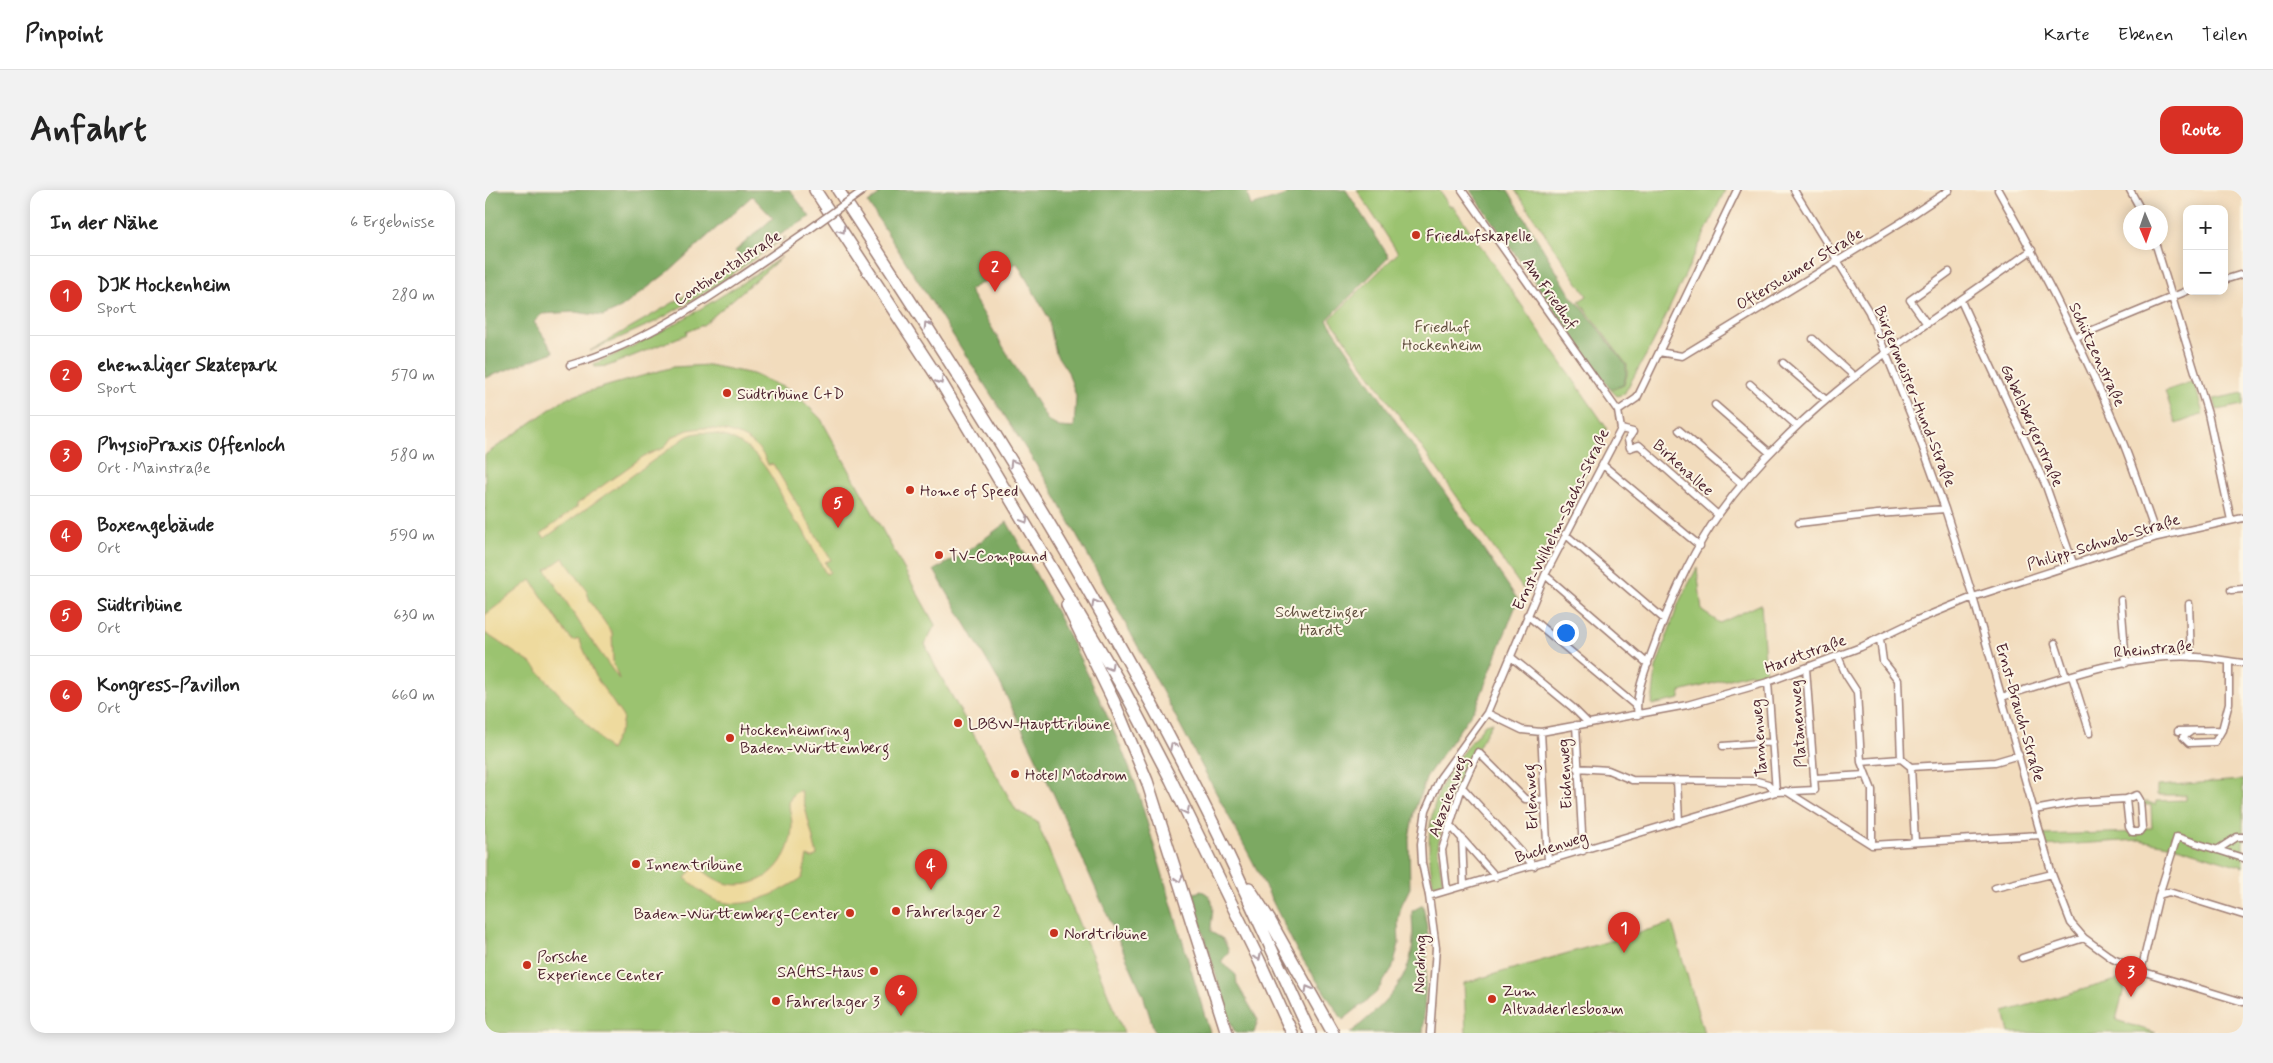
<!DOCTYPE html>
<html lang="de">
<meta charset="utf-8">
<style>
body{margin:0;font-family:Mynerve,sans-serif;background:#f2f2f2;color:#222}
.controls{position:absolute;right:15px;top:15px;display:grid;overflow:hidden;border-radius:10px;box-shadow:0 2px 12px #0003}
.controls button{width:45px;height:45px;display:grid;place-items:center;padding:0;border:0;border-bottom:1px solid #e0e0e0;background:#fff;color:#222;font:25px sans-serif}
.compass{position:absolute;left:1638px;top:15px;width:45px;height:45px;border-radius:50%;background:#fff;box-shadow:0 2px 12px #0003;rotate:178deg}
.you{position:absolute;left:1080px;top:442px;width:18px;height:18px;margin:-12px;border:4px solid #fff;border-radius:50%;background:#1a73e8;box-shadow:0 0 0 8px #1a73e833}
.badge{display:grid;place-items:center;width:32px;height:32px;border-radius:50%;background:#d93025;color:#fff;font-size:16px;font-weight:700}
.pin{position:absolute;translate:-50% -41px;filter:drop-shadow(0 1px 2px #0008)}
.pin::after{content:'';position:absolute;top:26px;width:18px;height:15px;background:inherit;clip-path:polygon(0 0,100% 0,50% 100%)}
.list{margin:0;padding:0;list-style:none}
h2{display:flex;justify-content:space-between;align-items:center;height:65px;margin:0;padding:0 20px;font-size:21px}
h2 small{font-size:16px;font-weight:400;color:#767676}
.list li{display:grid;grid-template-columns:32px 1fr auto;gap:15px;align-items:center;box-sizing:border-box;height:80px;padding:0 20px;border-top:1px solid #e0e0e0}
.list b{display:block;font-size:19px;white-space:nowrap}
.list p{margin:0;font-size:16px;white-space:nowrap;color:#767676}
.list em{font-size:16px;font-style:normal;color:#767676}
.map{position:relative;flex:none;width:1758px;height:843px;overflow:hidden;border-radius:15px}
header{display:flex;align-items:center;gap:30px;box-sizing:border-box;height:70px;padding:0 25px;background:#fff;border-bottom:1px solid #e0e0e0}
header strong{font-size:24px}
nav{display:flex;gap:28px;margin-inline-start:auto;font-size:18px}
.intro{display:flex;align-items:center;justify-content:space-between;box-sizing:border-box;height:120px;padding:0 30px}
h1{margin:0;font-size:35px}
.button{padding:12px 22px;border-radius:15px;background:#d93025;color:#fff;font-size:18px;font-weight:700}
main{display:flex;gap:30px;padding:0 30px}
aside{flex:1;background:#fff;border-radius:15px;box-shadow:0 2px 12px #0003}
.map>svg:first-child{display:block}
.green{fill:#9bc36f;stroke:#72714d}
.forest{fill:#7ca962;stroke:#636446;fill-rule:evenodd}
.sand{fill:#eeda9e;stroke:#9c7c64}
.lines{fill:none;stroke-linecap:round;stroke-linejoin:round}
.minor-casing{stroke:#9e7e74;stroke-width:9}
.motorway-casing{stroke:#9e7e74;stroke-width:14}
.minor{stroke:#fff;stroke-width:6}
.motorway{stroke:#fff;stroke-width:11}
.minor-bridge-casing{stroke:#9e7e74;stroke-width:9;stroke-linecap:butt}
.minor-bridge{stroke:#fff;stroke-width:6}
.oneway{stroke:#ae9aa0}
.poi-dot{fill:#c8321e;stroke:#fcf5e5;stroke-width:2}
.labels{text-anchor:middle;stroke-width:4;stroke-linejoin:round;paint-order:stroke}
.poi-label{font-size:16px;fill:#4a1f2b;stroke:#fcf5e5;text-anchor:start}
.street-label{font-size:16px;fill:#4a1f2b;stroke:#fcf5e5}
.park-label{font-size:16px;fill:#62503f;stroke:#fcf5e5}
</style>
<header>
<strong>Pinpoint</strong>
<nav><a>Karte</a><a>Ebenen</a><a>Teilen</a></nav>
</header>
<div class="intro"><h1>Anfahrt</h1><a class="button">Route</a></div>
<main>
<aside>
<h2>In der Nähe<small>6 Ergebnisse</small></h2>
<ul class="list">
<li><span class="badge">1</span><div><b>DJK Hockenheim</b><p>Sport</p></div><em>280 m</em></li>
<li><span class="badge">2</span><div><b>ehemaliger Skatepark</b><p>Sport</p></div><em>570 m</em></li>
<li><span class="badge">3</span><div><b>PhysioPraxis Offenloch</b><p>Ort · Mainstraße</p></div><em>580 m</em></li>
<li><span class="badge">4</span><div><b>Boxengebäude</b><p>Ort</p></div><em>590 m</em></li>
<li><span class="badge">5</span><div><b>Südtribüne</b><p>Ort</p></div><em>630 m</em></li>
<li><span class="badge">6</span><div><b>Kongress-Pavillon</b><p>Ort</p></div><em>660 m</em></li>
</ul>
</aside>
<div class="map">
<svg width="1758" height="843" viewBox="0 0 1758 843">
<rect width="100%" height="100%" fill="#fcf5e5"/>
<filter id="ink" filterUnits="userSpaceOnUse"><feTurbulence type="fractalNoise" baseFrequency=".02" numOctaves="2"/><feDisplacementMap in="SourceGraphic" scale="10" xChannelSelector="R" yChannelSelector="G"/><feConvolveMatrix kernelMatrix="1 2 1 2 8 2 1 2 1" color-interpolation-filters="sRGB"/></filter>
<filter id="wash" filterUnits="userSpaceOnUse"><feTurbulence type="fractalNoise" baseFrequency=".0096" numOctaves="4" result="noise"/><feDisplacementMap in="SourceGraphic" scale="20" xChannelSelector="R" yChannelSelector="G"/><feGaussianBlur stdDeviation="1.12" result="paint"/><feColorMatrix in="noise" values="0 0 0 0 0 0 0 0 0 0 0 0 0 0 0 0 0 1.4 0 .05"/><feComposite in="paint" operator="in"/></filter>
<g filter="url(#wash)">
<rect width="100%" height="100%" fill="#f2dcbd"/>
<path class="green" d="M872,0H954L964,16H968L1121,237V246L1038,399L845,129L913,63Z
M1030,0H1240L1169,151L1139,204L1132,206L1126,200L1139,195L1142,185V175L1094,111L1102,106Z
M301,47L224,100L172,131L105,161Z
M297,67L218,135L201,142L202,144L123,176L110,177L109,174C176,146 236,107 297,67Z
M224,175L268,184L309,202L336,229L450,435L440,454L450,476L531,620L552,632L639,843H0V265L81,208L188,177Z
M1709,191L1718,224L1691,234L1680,201Z
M1758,203V215L1732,220L1729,209Z
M1212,378L1217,421L1235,433L1276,414L1281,485L1270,489L1267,483L1195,502V509L1167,515L1171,478L1194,412Z
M1008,532C990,562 954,624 953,660C953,671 957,683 958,694L949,697C941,660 942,625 959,590C969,570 987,552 1000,534Z
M1758,590V677L1689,656L1654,650L1559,656L1556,645L1654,642L1657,638H1667L1666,615H1656V612H1663L1671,615V611L1701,610V605H1672V596Z
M1187,733L1219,843H981L979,793Z
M1642,787L1631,830L1671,843H1524L1519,822Z"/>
<path class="forest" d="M0,0H305L325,27L256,68L250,61L288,28L267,6L183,82L136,118L118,126L90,122L57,124L49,132L69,162L0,188Z
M391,0H770L762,3L766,16L817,0H861L904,67L842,130L1033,410L992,515L942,586L929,622L924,648L925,698L916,716L913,732L914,754L908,777L891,803L858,830L812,761L768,672L668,484L566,298L383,13L394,5ZM532,73L563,127L571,164L583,182L591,206L589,238L574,237L563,231L484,100Z
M985,0H1023L1088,109L1095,115L1141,175V185L1138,195L1125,199Z
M522,332C570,417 616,504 651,595L725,843H670L658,805L569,605L515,493L449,380L480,363Z
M716,701C735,707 725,728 726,742L738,749L744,761L736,772L751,785L752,794L773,830L769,843H750L745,831L706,704Z
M938,715L943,744L938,843H865C892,821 921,797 927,760C929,748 927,734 927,721Z"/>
<path class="sand" d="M217,238C243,239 274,247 283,275L288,274L346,370L340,372L345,382L341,384L316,336L309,331C292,297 277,254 234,245C222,242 212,241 201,247L60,348L56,344L92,317V314L159,266L179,258L187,247L203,240Z
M78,368L101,399L105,411L127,443L128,472L134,489L101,443L61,380Z
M46,390L82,444L88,451L94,449L112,489L138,527L136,538L125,560L47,474L0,443V425Z
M312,601H316L332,665L327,668L322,666L317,688C291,704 259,722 228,709C218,704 209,695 200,688L211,674C225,688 241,698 262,694C289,689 307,663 307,635C307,621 298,612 312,601Z"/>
</g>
<g filter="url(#ink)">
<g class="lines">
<defs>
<path id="minor" d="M1309,0L1384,122L1427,228L1460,319L1488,407L1567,684L1586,733L1599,748L1628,769L1656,781L1758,812
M1513,0C1559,81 1600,164 1637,250C1650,282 1660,315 1672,347
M1645,0L1657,22
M1670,52L1723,224L1746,330
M1739,90L1758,84
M1476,111L1561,296L1588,373
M1442,134L1425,110L1464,82
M1591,147L1702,101
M1328,149L1370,187
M1174,162L1197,166L1418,31L1464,0
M1298,173L1341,210
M85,175C171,150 249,91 322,41
M1265,194L1312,236
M1230,215L1285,263
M1133,221L1152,208L1252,0
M1136,239L1148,242L1143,250L1145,258L1154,255L1233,325
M1194,240L1257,294
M1118,275L1215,356
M1314,333L1392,324L1460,319
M1080,344L1179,429
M1060,385L1163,474
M1746,400L1758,399
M1636,410L1641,473
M1704,414L1706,467
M1042,425L1151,516
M1395,449L1398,471L1413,490L1416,569L1426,577L1430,652
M1570,453L1581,487
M1353,466L1361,485L1372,502L1376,572L1387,600V655
M1026,467L1087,517L1103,533
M1587,486L1605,543
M1283,492L1291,602
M1517,507C1580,487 1646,463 1712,467C1727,468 1743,471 1758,473
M1002,523L1037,540L1056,542L1202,515L1283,492L1376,457L1432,430L1488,407L1672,347L1758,328
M1153,525C1148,504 1166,466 1173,445C1188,405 1209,359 1234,324C1314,212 1436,139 1547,60
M1091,535L1098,661
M1693,541L1737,540L1744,513V471
M1056,542L1063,671
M1705,542L1698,547L1704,553L1730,552L1737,540
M1238,556L1288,552
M1376,572L1416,569
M1426,577L1510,572L1534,565
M1092,578L1123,580L1147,590L1272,591L1283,594L1291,602
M1330,588L1380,585
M1192,590L1194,632
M977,597L1049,676
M1301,601L1387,655
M1549,620L1593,612L1641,609L1644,637L1647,642H1654L1657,638L1655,610L1652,605L1641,609
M964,634L1011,687
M977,648L979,696
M1387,655L1556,645
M1732,660L1752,647H1758
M1510,698L1567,684
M962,700L957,660L977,597L993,562L1040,609L1059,610
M1674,705L1692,647L1758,668
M944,706L1291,602L1330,600L1321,478
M1537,768L1599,748
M1656,781L1674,705L1684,702L1758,725
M945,843L951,758L944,706L937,673L936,654L941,620L955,588L1002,523L1060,385L1136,239L1133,221L977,0"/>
<path id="motorway" d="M330,0L457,194L639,500L686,590L774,770L807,843
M353,0C444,139 533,276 615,421C662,504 708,589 748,675C774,731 799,787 825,843
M582,415L629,512L662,591L742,843
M764,698L784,729L848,843"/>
</defs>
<use href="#minor" class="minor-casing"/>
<use href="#motorway" class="motorway-casing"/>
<use href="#minor" class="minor"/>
<use href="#motorway" class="motorway"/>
<defs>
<path id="minor-bridge" d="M322,41L379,0"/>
</defs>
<use href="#minor-bridge" class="minor-bridge-casing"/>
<use href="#minor-bridge" class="minor-bridge"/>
</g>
<defs><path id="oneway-chevron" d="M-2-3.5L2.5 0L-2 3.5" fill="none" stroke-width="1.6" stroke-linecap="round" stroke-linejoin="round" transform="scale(1.25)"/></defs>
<g class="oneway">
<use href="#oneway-chevron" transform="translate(357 40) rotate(56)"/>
<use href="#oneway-chevron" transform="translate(442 135) rotate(-123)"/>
<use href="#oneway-chevron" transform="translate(455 191) rotate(58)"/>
<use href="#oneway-chevron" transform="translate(528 273) rotate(-121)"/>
<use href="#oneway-chevron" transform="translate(540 330) rotate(59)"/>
<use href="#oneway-chevron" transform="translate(610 413) rotate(-120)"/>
<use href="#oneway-chevron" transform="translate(625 477) rotate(60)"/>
<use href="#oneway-chevron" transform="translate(688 556) rotate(-117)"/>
<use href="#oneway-chevron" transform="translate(701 621) rotate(64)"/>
<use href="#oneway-chevron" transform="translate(694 689) rotate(73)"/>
<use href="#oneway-chevron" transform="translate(773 767) rotate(64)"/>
<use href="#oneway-chevron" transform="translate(823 799) rotate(-120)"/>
</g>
</g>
<g class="poi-dot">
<circle cx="931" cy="45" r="5"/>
<circle cx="242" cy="203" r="5"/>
<circle cx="425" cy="300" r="5"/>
<circle cx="454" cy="365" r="5"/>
<circle cx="473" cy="533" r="5"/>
<circle cx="245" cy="548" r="5"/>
<circle cx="530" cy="584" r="5"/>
<circle cx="151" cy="674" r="5"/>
<circle cx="411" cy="721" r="5"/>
<circle cx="365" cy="723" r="5"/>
<circle cx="569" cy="743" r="5"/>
<circle cx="42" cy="775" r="5"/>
<circle cx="389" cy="781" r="5"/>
<circle cx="1007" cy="809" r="5"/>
<circle cx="291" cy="811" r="5"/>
</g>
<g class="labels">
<g class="poi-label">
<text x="941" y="51">Friedhofskapelle</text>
<text x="252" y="209">Südtribüne C+D</text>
<text x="435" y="306">Home of Speed</text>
<text x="464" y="371">TV-Compound</text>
<text x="483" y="539">LBBW-Haupttribüne</text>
<text x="255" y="545">Hockenheimring<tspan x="255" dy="18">Baden-Württemberg</tspan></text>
<text x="540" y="590">Hotel Motodrom</text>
<text x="161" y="680">Innentribüne</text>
<text x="421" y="727">Fahrerlager 2</text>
<text x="355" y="729" text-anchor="end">Baden-Württemberg-Center</text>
<text x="579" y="749">Nordtribüne</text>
<text x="52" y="772">Porsche<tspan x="52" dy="18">Experience Center</tspan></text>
<text x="379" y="787" text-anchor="end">SACHS-Haus</text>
<text x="1017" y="806">Zum<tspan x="1017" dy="18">Altvadderlesboam</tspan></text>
<text x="301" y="817">Fahrerlager 3</text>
</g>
<g class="street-label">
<text transform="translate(242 77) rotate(-33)" y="6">Continentalstraße</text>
<text transform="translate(1314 78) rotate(-31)" y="6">Oftersheimer Straße</text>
<text transform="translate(1066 103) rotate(55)" y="6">Am Friedhof</text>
<text transform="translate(1613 164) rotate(65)" y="6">Schützenstraße</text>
<text transform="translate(1431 206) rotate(68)" y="6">Bürgermeister-Hund-Straße</text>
<text transform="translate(1548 235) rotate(66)" y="6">Gabelsbergerstraße</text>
<text transform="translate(1199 277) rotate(42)" y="6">Birkenallee</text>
<text transform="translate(1075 329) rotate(-64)" y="6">Ernst-Wilhelm-Sachs-Straße</text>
<text transform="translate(1618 351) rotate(-17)" y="6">Philipp-Schwab-Straße</text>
<text transform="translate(1668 458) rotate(-5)" y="6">Rheinstraße</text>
<text transform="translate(1320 463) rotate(-20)" y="6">Hardtstraße</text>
<text transform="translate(1536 522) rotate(74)" y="6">Ernst-Brauch-Straße</text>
<text transform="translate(1312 534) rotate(-94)" y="6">Platanenweg</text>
<text transform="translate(1273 548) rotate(-94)" y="6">Tannenweg</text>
<text transform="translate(1079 584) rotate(-93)" y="6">Eichenweg</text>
<text transform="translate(962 606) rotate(-70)" y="6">Akazienweg</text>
<text transform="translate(1045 607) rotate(-93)" y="6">Erlenweg</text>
<text transform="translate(1066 656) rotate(-17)" y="6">Buchenweg</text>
<text transform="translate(934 774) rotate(-88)" y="6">Nordring</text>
</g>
<g class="park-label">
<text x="957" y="142">Friedhof<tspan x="957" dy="18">Hockenheim</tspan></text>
<text x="836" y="427">Schwetzinger<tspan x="836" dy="18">Hardt</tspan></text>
</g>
</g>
</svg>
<div class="controls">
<button>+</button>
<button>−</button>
</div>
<svg class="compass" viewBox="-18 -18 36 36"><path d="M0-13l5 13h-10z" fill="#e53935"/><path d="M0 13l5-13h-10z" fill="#767676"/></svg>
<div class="you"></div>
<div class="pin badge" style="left:1139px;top:763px">1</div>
<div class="pin badge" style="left:510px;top:102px">2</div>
<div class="pin badge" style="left:1646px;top:807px">3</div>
<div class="pin badge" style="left:446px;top:700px">4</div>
<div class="pin badge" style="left:353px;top:338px">5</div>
<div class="pin badge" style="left:416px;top:826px">6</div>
</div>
</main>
